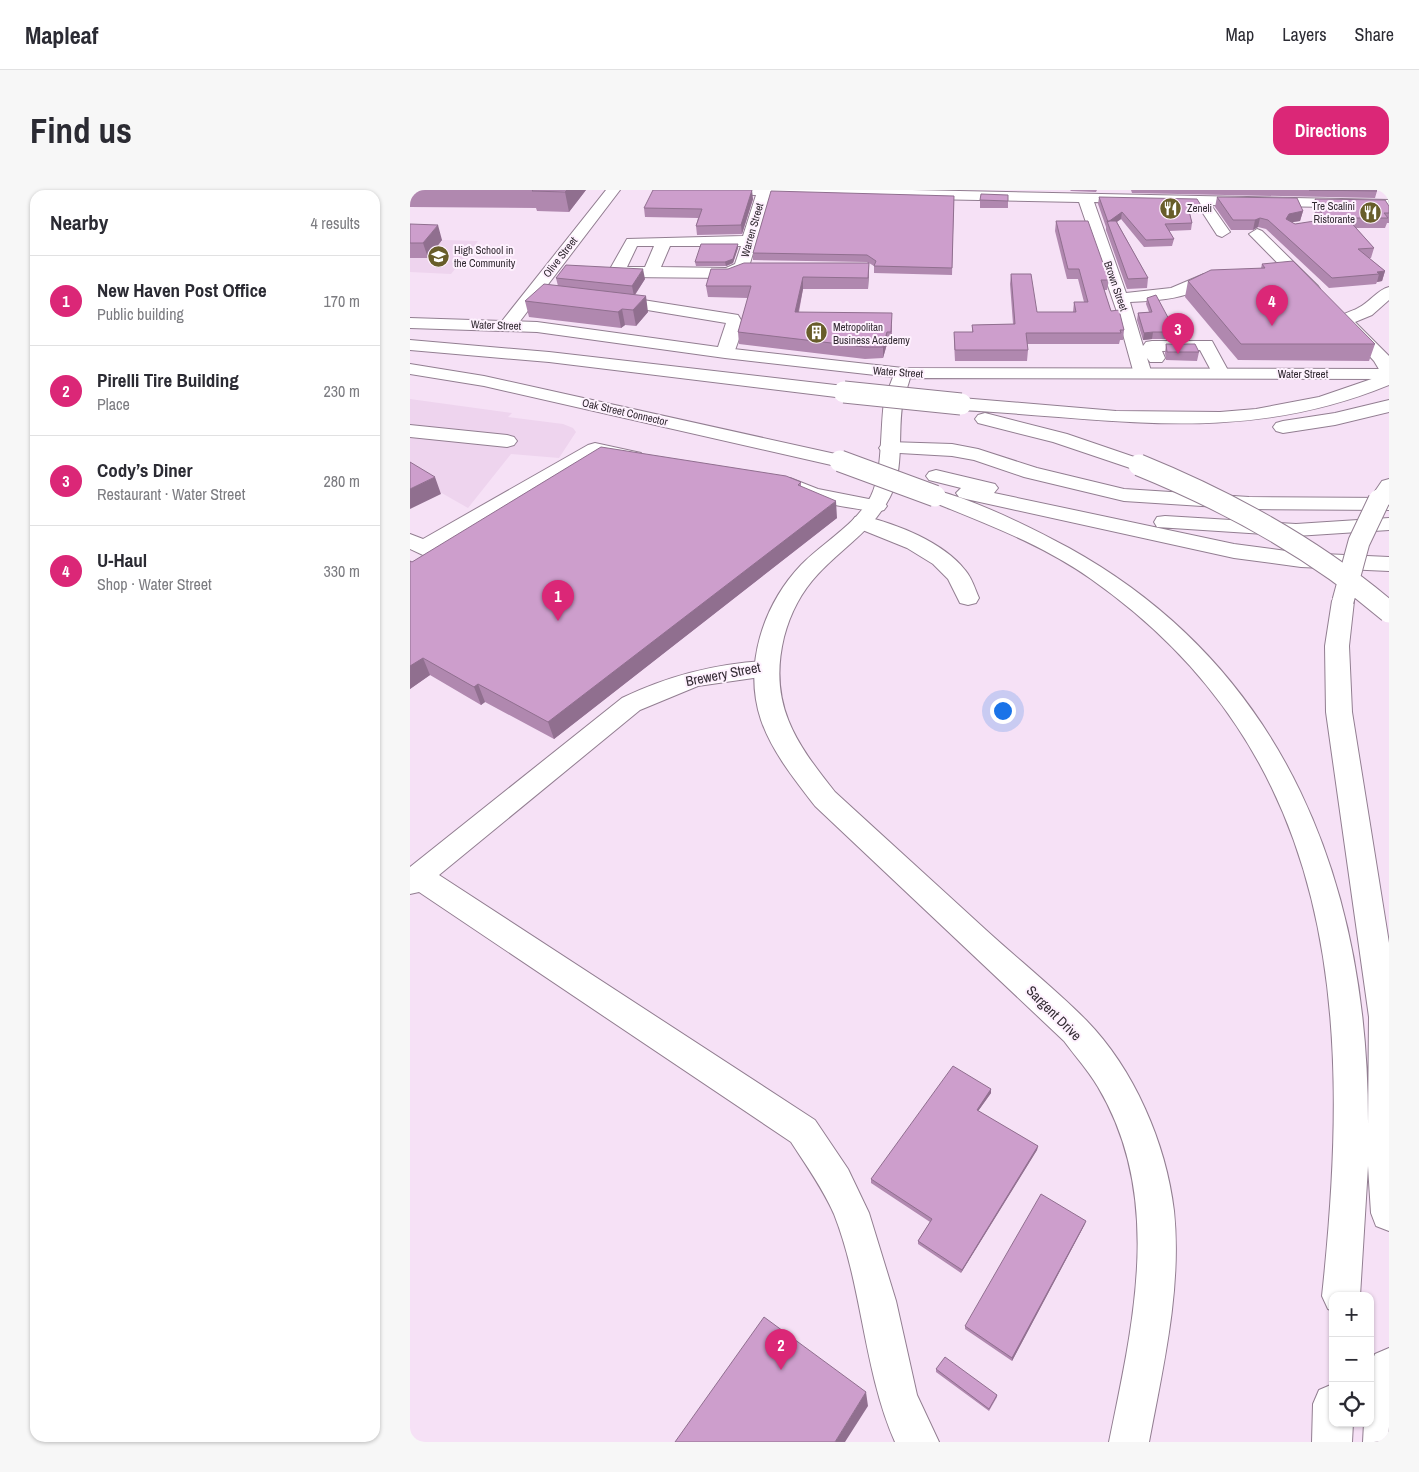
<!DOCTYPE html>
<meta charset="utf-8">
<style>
body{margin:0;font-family:"Archivo Narrow",sans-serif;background:#f7f7f7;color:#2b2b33}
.controls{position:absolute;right:15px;bottom:15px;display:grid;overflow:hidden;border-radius:10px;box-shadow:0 1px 4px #0004}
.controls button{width:45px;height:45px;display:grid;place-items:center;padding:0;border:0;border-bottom:1px solid #e1e1e2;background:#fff;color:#2b2b33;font:25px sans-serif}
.you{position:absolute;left:592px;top:520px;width:18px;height:18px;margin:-12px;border:4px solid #fff;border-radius:50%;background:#1a73e8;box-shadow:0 0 0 8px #1a73e833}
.badge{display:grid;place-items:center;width:32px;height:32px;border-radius:50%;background:#db2777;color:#fff;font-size:16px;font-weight:700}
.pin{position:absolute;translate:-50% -41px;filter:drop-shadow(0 1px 2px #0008)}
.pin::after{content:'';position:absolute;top:26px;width:18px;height:15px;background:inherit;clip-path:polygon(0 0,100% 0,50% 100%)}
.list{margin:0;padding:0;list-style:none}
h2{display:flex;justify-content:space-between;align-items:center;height:65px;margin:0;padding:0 20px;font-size:21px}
h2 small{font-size:16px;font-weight:400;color:#7c7c81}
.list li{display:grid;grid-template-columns:32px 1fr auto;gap:15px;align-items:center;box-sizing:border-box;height:90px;padding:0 20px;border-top:1px solid #e1e1e2}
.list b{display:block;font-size:19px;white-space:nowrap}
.list p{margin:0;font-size:16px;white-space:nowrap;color:#7c7c81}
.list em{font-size:16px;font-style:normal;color:#7c7c81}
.icon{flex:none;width:28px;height:28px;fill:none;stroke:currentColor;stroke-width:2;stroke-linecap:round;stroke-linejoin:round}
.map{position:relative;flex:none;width:979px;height:1252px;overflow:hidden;border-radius:15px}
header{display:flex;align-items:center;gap:30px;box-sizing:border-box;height:70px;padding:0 25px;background:#fff;border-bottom:1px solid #e1e1e2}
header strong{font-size:24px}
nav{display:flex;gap:28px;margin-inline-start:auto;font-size:18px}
.intro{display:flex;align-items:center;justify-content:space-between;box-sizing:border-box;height:120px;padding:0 30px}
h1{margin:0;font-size:35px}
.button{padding:12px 22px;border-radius:15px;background:#db2777;color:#fff;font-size:18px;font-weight:700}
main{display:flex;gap:30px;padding:0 30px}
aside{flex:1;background:#fff;border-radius:15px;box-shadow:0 1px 4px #0004}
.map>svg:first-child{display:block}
.built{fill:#eed4ee}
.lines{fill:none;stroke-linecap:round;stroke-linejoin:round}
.minor-casing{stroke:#927e91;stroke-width:2}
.major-casing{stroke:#927e91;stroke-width:2}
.highway-casing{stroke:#927e91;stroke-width:2}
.minor{fill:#fff;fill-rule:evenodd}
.major{fill:#fff;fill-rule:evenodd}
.highway{fill:#fff;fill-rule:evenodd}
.highway-bridge-casing{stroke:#927e91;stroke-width:23;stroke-linecap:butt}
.highway-bridge{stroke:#fff;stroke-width:21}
.wall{fill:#b088af}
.shaded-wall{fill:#906f8f}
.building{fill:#cd9ecc;stroke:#906f8f}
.labels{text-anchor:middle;stroke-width:4;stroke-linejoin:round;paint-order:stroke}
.far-poi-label{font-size:11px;fill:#322a32;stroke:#fef1fe;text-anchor:start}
.far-street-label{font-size:11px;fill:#322a32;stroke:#fef1fe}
.street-label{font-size:14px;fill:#322a32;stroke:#fef1fe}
</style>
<header>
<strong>Mapleaf</strong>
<nav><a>Map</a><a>Layers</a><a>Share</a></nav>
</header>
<div class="intro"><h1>Find us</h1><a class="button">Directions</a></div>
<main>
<aside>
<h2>Nearby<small>4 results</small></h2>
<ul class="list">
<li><span class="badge">1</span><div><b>New Haven Post Office</b><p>Public building</p></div><em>170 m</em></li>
<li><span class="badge">2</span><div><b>Pirelli Tire Building</b><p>Place</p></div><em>230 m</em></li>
<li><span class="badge">3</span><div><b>Cody’s Diner</b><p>Restaurant · Water Street</p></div><em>280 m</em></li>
<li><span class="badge">4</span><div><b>U-Haul</b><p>Shop · Water Street</p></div><em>330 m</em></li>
</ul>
</aside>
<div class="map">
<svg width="979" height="1252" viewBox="0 0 979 1252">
<rect width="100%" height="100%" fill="#f6e1f6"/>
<path class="built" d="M0,49L68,51L41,84L0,82Z
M0,209L102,223L98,227L153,234L163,238L166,242L149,268L101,264L58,318L0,285Z"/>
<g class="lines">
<defs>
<path id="minor" d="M196,0H210L104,139H92L89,135L92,131Z
M285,0H502L979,10V18L801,15L820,42L812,47L807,45L787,14L684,12L716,103L761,98L794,84L802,89C788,109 742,111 720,112L733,156L736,152L742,151H802L820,184L817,188H805L790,160L752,161L755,168L752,172H740L737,168L742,184L739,188H727L724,184L706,119L669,12L360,6L338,80L319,88L214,87L202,82L200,79L217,49L333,46L346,5L292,4ZM227,56H244L235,77H217ZM260,56H331L325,74L316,78L251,77Z
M847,39L852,41L908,96L910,99L908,102H896L842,47L839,44Z
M979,97V110L962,125L945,132L979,166V187L973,186L964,171L927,130C931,123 941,122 948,118C959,113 967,100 979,97Z
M201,105L322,124L328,125L334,135L324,163L321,167H309L306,163L316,133L195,113L193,110L195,107Z
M0,235L97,245L104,247L107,251L104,255L97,257L0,247Z
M479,252L542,254L568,259L627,278L714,299L839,307L979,308V320L839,319L714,311L614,287L564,270L542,266L472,262L469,258L472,254Z
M185,253L231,263L234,267L231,271L224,273L188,266L21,363L13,365L0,359V344L13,349L178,255Z
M380,288L408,299L474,312L477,316L474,320L467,322C446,318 381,311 370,294L373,290Z
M453,326C487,334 533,352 555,380C562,388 565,399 569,408L566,413L558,415L550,413L538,389L523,374L497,358L445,337L442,332L445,327Z
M355,471L364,473L367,479L364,485L288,496L230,520L29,685L405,930L438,979L459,1023L486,1111L507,1205L529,1252H485C453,1179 453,1098 424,1024C413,999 396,975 381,952L9,702L0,704V677L212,508C258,486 304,474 355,471Z"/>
<path id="major" d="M0,128L127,132L315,158L493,178L979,179V189L500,188C498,196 495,203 493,210C487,241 495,279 480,307C463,340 432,358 408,384C391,402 380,424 374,447C358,513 385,552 425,602C475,648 526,694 576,740C609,770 645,799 676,830C724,879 756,953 764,1021C772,1098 753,1177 739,1252H699C723,1134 754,1008 688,897C678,880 665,866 654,851L405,616C385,590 362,562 351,530C333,476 353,415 391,375C413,352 446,335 461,306C473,281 470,241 474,212C476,204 480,195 483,187L315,168L127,142L0,138Z"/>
<path id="highway" d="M0,150L139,162L434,196L441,198L443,202L441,206L434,208L139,172L0,160Z
M0,174L74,186L430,265L437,267L440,271L437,275L430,277L74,196L0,184Z
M979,183V195C830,256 704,228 551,220L544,218L542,214L544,210L551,208L706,221L810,222L846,219L909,207Z
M979,210V222L925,235L873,243L866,241L863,237L866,233L873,231L925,223Z
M575,223L657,244L736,271L739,275L736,279L729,281L643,252L568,233L565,229L568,225Z
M526,280L585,294L588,298L584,303L824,354L891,363L979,367V381L891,377L824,368L556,309L549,307L546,303L551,298L519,290L516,286L519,282Z
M979,289V311L976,314L969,316L962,314L959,310L972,291Z
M525,300C568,311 620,337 659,358C877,479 959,696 958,936L959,827L916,522L915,456L922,411L925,406L933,404L941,406L944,411L939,456L942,522L979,753V1041L966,1036L961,1023L958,976L950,1106H923V1121L918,1119L912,1106C942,828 931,565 681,389C632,354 574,333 518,310L515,306L518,302Z
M755,326L886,334L979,328V340L886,346L747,337L744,332L747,327Z
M979,1158V1252H953L954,1233H960V1176L965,1164Z
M923,1194V1233H943L942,1252H902L903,1214L909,1200Z"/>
</defs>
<use href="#minor" class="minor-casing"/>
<use href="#major" class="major-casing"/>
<use href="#highway" class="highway-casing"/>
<use href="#minor" class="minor"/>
<use href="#major" class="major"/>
<use href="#highway" class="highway"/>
<defs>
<path id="highway-bridge" d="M434,202L551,214
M430,271L525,306
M729,275C820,312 904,358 979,422
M933,411L949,352L969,310"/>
</defs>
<use href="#highway-bridge" class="highway-bridge-casing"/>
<use href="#highway-bridge" class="highway-bridge"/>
</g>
<path class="wall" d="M0,0H176L159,22L127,21L126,18L0,17Z
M660,0H687L686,2L661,1Z
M721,0H966L967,1L965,8L722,3Z
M544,6L542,85L464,83V76L459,73L458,99H393L389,122L482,135V154H477L473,168L455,169L329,154L328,142L338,108L298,107L296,96L318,79L458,73L457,72L343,70V63Z
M689,7L792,17L791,24H780L782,33L781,40L759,41L764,49L762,56L734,57L711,29L707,32L738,88L737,98L717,99L696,40V37L688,14Z
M807,7L893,21L890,31L881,32L885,34L909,31L903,19L905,9L979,16V33H977L975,38H946L964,58L961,68H959L975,81L972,91L967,92L966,94L919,98L856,39L848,37L843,40H821L805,17Z
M343,9L332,44L287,45L286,36L288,28L235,27L234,18Z
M570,10L598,11V18H570Z
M646,31L699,90L697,100H694L701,121L714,140L713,150H710L709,154H617L618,160L617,171H545L544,152V142H562V135L603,134L600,94L601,84L627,122H663L664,112H674L668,89H657L645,41Z
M0,34L32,50L18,68H0Z
M328,54V58L323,73L316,76H286L285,72Z
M852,74L965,154L959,171L828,170L775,107L778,91L851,78Z
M146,88L235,89L225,105L238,122L226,136L215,135L211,138L119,127L115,111L148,96Z
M737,108L762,135L780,142L779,149H742L733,150L727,130L728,123L739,122L736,114Z
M756,154L789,162L787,171L756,170L755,163Z
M391,292V296L427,328L144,549L75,512L71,515L20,485L0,499V371L2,372Z
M581,899V903L568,921L628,956L627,960L551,1083L508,1054V1051L520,1032L461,993V989Z
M675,1034L602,1171L555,1139V1136Z
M526,1179L587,1205V1207L579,1221L526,1182Z"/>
<path class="shaded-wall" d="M157,0H176L159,22L155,2Z
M342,0L343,9L332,44L331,35Z
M893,21L890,31L877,33L876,29L879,24Z
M712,22L711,29L699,37L698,32Z
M850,28L848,37L843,40L845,30Z
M28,35L32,50L18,68L13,53Z
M328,54V58L323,73L316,76L315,72Z
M459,73V84L458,99V88Z
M233,79L235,89L224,106L222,96Z
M975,81L972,91L967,92L969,84L967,82Z
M393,87V99L386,133L385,122Z
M236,106L238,122L226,136L223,120Z
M212,119L215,135L211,138L208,122Z
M477,142V154L473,168V157Z
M743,142L742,149L733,150L734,143Z
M25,287L31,304L0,319V299Z
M426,311L427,328L144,549L138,532Z
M13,468L20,485L0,499V476Z
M68,494L75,512L71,515L64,497Z
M581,899V903L566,924L567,920Z
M628,956L627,960L551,1083L552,1080Z
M676,1031L675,1034L602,1171V1168Z
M456,1202L458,1216L435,1252H425Z"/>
<path class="building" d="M123,0H157L155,2L122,1Z
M243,0H342L331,35L286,36L292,19L234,18Z
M899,0H966L967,1Z
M361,1L544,6L542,78L464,76L466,71L457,65L343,63Z
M571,4L598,5V11L570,10Z
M689,7L787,9L792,17H778L782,33L755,34L764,49L736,50L712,22L698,32Z
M807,7L887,8L893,21L879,24L876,29L885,34L911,30L913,26L905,9L975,10L979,16V23H974L978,28H937L964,58L948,59L975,81L967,82L969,84L922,88L858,30L850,28L845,30H823Z
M646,31H678L699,90H691L701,121L709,120L714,140H710L711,143H616L618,160H545L544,142H563L562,135L605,134L601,84H621L627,122H666L664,112H678L669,79H658Z
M697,31H706L738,88L718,89Z
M0,34L28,35L13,53H0Z
M291,54H328L323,69L315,72H285Z
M883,71L965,154H831L778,91L801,80L855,78L852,74Z
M334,73H459L458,88L393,87L385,122L482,123L481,142H477L473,157H455L328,142L341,96H296L301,79H318Z
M156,75L233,79L222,96L146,88Z
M134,94L236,106L223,120L212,119L208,122L115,111Z
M746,105L762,135H777L780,142H743L734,143L728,123L742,122L737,108Z
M756,154H785L789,162H757Z
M191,257L376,286L391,292L388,295L426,311L138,532L68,494L64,497L13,468L0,476V371L2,372Z
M0,272L25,287L0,299Z
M543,876L581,899L567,920L628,956L552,1080L508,1051L522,1029L461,989Z
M631,1004L676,1031L602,1168L555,1136Z
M354,1127L456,1202L425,1252H265Z
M535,1167L587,1205L579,1219L526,1179Z"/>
<defs>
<symbol id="restaurant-disc" viewBox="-11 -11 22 22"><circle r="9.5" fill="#685d2a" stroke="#fef1fe"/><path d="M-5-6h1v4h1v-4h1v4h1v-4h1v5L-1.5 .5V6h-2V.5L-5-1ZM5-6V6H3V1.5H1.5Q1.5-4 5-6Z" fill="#fff"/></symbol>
<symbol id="school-disc" viewBox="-11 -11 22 22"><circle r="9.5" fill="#685d2a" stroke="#fef1fe"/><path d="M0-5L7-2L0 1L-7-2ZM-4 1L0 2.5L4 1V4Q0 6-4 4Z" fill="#fff"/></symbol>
<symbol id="building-disc" viewBox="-11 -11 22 22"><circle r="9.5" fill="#685d2a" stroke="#fef1fe"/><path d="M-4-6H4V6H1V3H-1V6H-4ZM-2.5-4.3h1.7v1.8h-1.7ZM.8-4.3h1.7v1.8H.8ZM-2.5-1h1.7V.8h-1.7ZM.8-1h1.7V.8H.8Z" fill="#fff"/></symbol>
</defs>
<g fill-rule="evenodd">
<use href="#restaurant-disc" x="748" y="6" width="25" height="25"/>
<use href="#restaurant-disc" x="948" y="10" width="25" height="25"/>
<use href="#school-disc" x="16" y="54" width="25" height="25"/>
<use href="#building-disc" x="394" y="130" width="25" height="25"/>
</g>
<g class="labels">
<g class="far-poi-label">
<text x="945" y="20" text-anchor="end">Tre Scalini<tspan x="945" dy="13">Ristorante</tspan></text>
<text x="777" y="22">Zeneli</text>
<text x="44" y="64">High School in<tspan x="44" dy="13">the Community</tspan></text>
<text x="423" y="141">Metropolitan<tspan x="423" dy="13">Business Academy</tspan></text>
</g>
<g class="far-street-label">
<text transform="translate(342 40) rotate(-74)" y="4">Warren Street</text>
<text transform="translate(150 67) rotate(-52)" y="4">Olive Street</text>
<text transform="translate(706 96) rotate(71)" y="4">Brown Street</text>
<text transform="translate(86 135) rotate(2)" y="4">Water Street</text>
<text transform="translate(488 182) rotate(4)" y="4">Water Street</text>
<text x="893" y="188">Water Street</text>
<text transform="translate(215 222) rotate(13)" y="4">Oak Street Connector</text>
</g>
<g class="street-label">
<text transform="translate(313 484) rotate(-11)" y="5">Brewery Street</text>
<text transform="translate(644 823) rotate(45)" y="5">Sargent Drive</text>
</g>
</g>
</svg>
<div class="controls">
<button>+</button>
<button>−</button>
<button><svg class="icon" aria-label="locate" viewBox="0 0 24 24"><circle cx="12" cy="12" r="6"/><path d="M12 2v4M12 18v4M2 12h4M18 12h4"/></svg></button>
</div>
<div class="you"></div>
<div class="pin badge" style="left:148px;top:431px">1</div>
<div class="pin badge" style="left:371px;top:1180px">2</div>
<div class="pin badge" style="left:768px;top:164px">3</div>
<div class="pin badge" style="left:862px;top:136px">4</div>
</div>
</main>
